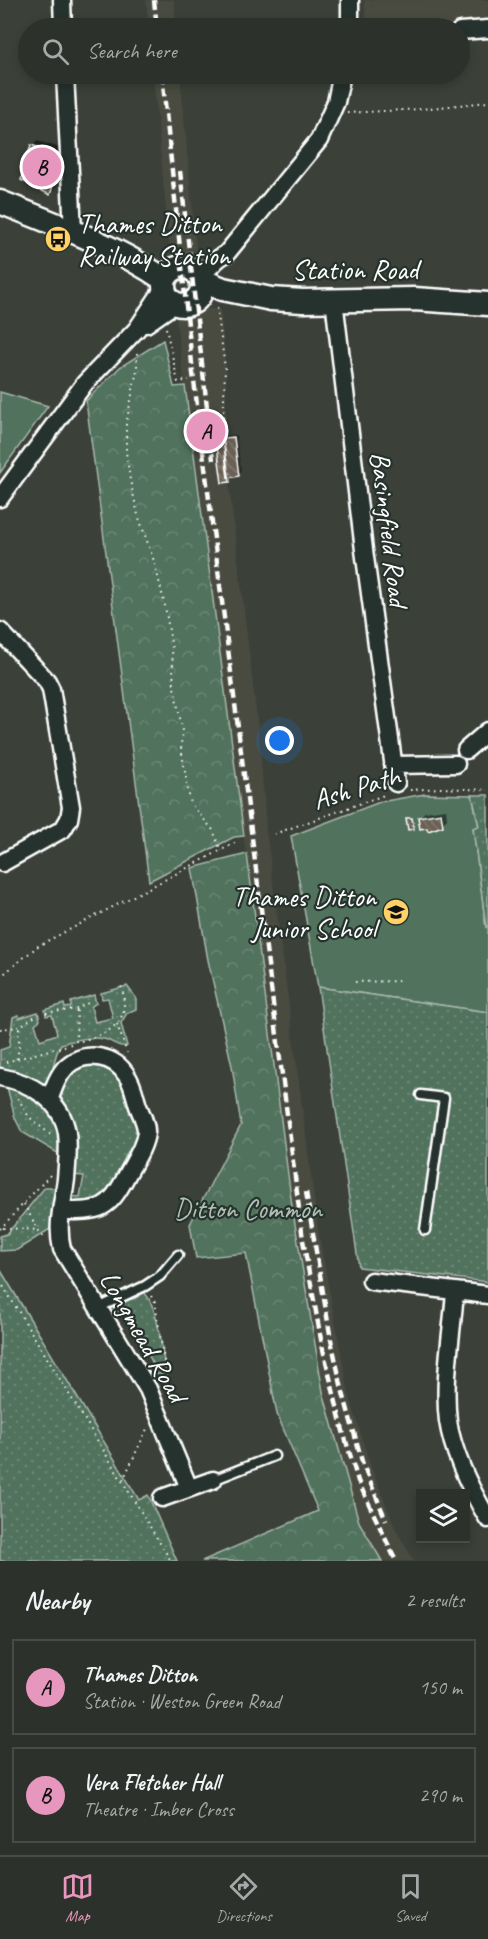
<!DOCTYPE html>
<meta charset="utf-8">
<style>
body{margin:0;font-family:Caveat,sans-serif;background:#383d37;color:#f1f3f6}
.controls{position:absolute;right:18px;bottom:18px;display:grid;overflow:hidden;border-radius:0px;box-shadow:0 3px 9px #0003}
.controls button{width:54px;height:54px;display:grid;place-items:center;padding:0;border:0;border-bottom:2px solid #484c47;background:#2c312b;color:#f1f3f6;font:30px sans-serif}
.you{position:absolute;left:280px;top:741px;width:21px;height:21px;margin:-15px;border:4px solid #fff;border-radius:50%;background:#1a73e8;box-shadow:0 0 0 9px #1a73e833}
.badge{display:grid;place-items:center;width:39px;height:39px;border-radius:50%;background:#e797bd;color:#111;font-size:20px;font-weight:700}
.pin{position:absolute;translate:-50% -50%;border:3px solid #fff;box-shadow:0 2px 6px #0006}
.list{margin:0;padding:0;list-style:none}
h2{display:flex;justify-content:space-between;align-items:center;height:78px;margin:0;padding:0 24px;font-size:26px}
h2 small{font-size:20px;font-weight:400;color:#a6a9a9}
.list li{display:grid;grid-template-columns:39px 1fr auto;gap:18px;align-items:center;box-sizing:border-box;height:96px;margin:0 12px 12px;padding:0 12px;border:2px solid #484c47;border-radius:0px}
.list b{display:block;font-size:22px;white-space:nowrap}
.list p{margin:0;font-size:20px;white-space:nowrap;color:#a6a9a9}
.list em{font-size:20px;font-style:normal;color:#a6a9a9}
.icon{flex:none;width:33px;height:33px;fill:none;stroke:currentColor;stroke-width:2;stroke-linecap:round;stroke-linejoin:round}
.map{position:relative;flex:none;width:488px;height:1561px;overflow:hidden}
.search{position:absolute;background:#2c312b;box-shadow:0 3px 9px #0003;left:18px;right:18px;top:18px;height:66px;display:flex;align-items:center;gap:15px;box-sizing:border-box;padding:0 21px;border-radius:33px;color:#a6a9a9;font-size:22px}
.sheet{height:294px;background:#2c312b}
nav{display:flex;justify-content:space-around;align-items:center;box-sizing:border-box;height:84px;border-top:2px solid #484c47;background:#2c312b;font-size:16px;color:#a6a9a9}
nav a{display:grid;justify-items:center;gap:3px}
nav .on{color:#e797bd}
.map>svg:first-child{display:block}
.built{fill:#494b41}
.green{fill:#51725d;stroke:#a8b8ae;stroke-width:1.5}
.forest{fill:url(#forest-crowns);stroke:#a8b8ae;stroke-width:1.5}
.park{fill:url(#park-dots);stroke:#a8b8ae;stroke-width:1.5}
.shadow{fill:#0007}
.building{fill:url(#building-back-hatch);stroke:#fff;stroke-width:1.5}
.lines{fill:none;stroke-linecap:round;stroke-linejoin:round}
.lane-casing{stroke:#fff;stroke-width:13}
.street-casing{stroke:#fff;stroke-width:21}
.secondary-casing{stroke:#fff;stroke-width:27}
.path{stroke:#fff;stroke-width:2;stroke-dasharray:1.5 4.5;stroke-linecap:butt}
.lane{stroke:#26332d;stroke-width:8}
.street{stroke:#26332d;stroke-width:16}
.secondary{stroke:#26332d;stroke-width:22}
.rail{stroke:#fff;stroke-width:4.5;stroke-dasharray:9 4.5;stroke-linecap:butt}
.labels{text-anchor:middle;stroke-width:4.5;stroke-linejoin:round;paint-order:stroke}
.poi-label{font-size:28px;fill:#fff;stroke:#26332d;text-anchor:start}
.street-label{font-size:28px;fill:#fff;stroke:#26332d}
.park-label{font-size:28px;fill:#b1c0b6;stroke:#26332d}
</style>
<div class="map">
<svg width="488" height="1561" viewBox="0 0 488 1561">
<defs>
<pattern id="forest-crowns" width="20" height="18" patternUnits="userSpaceOnUse" patternTransform="scale(1.5)"><rect width="20" height="18" fill="#51725d"/><path d="M2 6a3 3 0 1 1 6 0M12 15a3 3 0 1 1 6 0" fill="none" stroke="#6b8775"/></pattern>
<pattern id="park-dots" width="8" height="8" patternUnits="userSpaceOnUse" patternTransform="scale(1.5)"><rect width="8" height="8" fill="#51725d"/><path d="M2 2h.1M6 6h.1" fill="none" stroke="#6b8775" stroke-width="1.8" stroke-linecap="round"/></pattern>
<pattern id="building-back-hatch" width="6" height="6" patternUnits="userSpaceOnUse" patternTransform="scale(1.5)"><rect width="6" height="6" fill="#6b6155"/><path d="M-1 5l2 2M0 0l6 6M5-1l2 2" fill="none" stroke="#81796e"/></pattern>
</defs>
<rect width="100%" height="100%" fill="#3b4139"/>
<filter id="ink" filterUnits="userSpaceOnUse"><feTurbulence type="fractalNoise" baseFrequency=".0167" numOctaves="2"/><feDisplacementMap in="SourceGraphic" scale="12" xChannelSelector="R" yChannelSelector="G"/><feConvolveMatrix kernelMatrix="1 2 1 2 8 2 1 2 1" color-interpolation-filters="sRGB"/></filter>
<g filter="url(#ink)">
<path class="built" d="M146,0H174L176,28H149Z
M364,0H488V24L421,28H367Z
M153,74H180L197,261L170,251Z
M203,309H220L226,367V439L229,484L260,745L266,830L319,1236L348,1390L369,1462L396,1530L414,1561H382L359,1522L323,1392L292,1206L176,319L197,313Z"/>
<path class="green" d="M0,392L48,406L0,473Z
M425,794L472,795L479,827L473,828L486,927L488,926V1012L318,987L291,836L380,802Z"/>
<path class="forest" d="M163,340L174,387L185,386L244,836L234,837L149,881L86,401L120,367Z
M247,854L292,1206L323,1392L359,1522L382,1561H202L318,1511L277,1414L246,1253L196,1258L190,1224L241,1125L232,1066L208,960L192,868Z"/>
<path class="park" d="M472,795H488V926L486,927L473,828L479,826Z
M127,986L136,998V1009L127,1013L121,1023L127,1046C118,1048 113,1041 104,1039C90,1036 75,1040 61,1044C53,1057 55,1068 48,1081L42,1084L0,1070V1050L9,1047L13,1017L18,1015L19,1018L38,1012L40,1020L35,1024L40,1040L57,1034L52,1015L46,1016L45,1010L64,1004L65,1008L71,1007V1002L94,995L96,1003L91,1007L95,1022L113,1018L108,998L102,999L101,993Z
M318,987L488,1012V1282L359,1267Z
M87,1062L109,1065L128,1086L124,1093L132,1117L139,1121L140,1127L135,1152L128,1151L108,1196L79,1206L72,1202L69,1196L80,1197L84,1176L73,1175L77,1141L71,1120L58,1099L59,1083L75,1066Z
M7,1087L32,1093L54,1113L64,1141L59,1154L22,1132L15,1118Z
M45,1187H50L56,1189L57,1194L50,1229L17,1250L0,1251V1236L7,1234Z
M0,1269L139,1500L148,1495L177,1561H0Z
M144,1292C159,1307 162,1353 166,1375L147,1373L144,1369L153,1363L122,1310L113,1315L114,1304C126,1297 133,1303 144,1292Z"/>
<path class="shadow" d="M37,141L67,150L55,188L50,193L32,146Z
M228,435H236L241,471L238,474L230,476L229,481L217,440Z
M446,809L447,819L442,824L420,817L425,812Z"/>
<path class="building" d="M31,145L63,155L50,195L21,180Z
M234,437L239,476L228,478L223,438Z
M223,438L230,482L222,483L216,439Z
M441,813L443,826L428,831L427,828L420,829L418,817Z
M406,818H412L414,829L408,830Z"/>
<g class="lines">
<defs>
<path id="lane" d="M421,1095L444,1098L425,1230
M98,1308L145,1286L160,1276L178,1255
M213,1480L274,1456"/>
<path id="street" d="M62,0L63,28
M350,28V0
M460,31L488,29
M65,74L73,231
M199,276C210,270 215,258 226,254L319,140L336,102L342,74
M334,300L364,550L396,783
M146,324L176,303
M0,498L85,383L137,329L164,288
M0,631L47,681L51,689L71,807L69,819L63,829L2,863
M466,750L488,731
M393,765L456,764
M0,1077C30,1082 62,1100 67,1133C69,1147 67,1165 66,1179C63,1203 56,1225 62,1249L148,1389L189,1488
M50,1098C54,1087 58,1075 67,1066C85,1050 115,1055 127,1076C133,1084 135,1097 138,1106C141,1114 147,1125 146,1133C144,1148 134,1162 127,1175C108,1211 101,1211 61,1211
M371,1281L488,1295
M455,1292C452,1334 443,1379 448,1421C453,1454 471,1490 488,1519
M162,1498L213,1480"/>
<path id="secondary" d="M0,202C57,225 114,245 165,280
M164 286a19 19 0 1 1 38 0a19 19 0 1 1-38 0Z
M201,280L223,289L271,299L303,301L414,299L488,304"/>
</defs>
<use href="#lane" class="lane-casing"/>
<use href="#street" class="street-casing"/>
<use href="#secondary" class="secondary-casing"/>
<path class="path" d="M347,113L421,109L488,102
M217,308L225,368L223,430
M166,328L178,382L189,380
M137,353V370L126,424V452L130,480L138,515L155,564L165,606L172,649L174,687L182,728L181,747L188,791L191,804L213,830L221,851
M410,790L440,788L488,790
M274,834L387,794
M0,977L38,946L235,843
M355,982L401,981
M46,1013L77,1009L90,1002
M117,1024L127,1053
M0,1029L19,1027L37,1015
M81,1041C112,1033 132,1021 121,986
M76,1042L77,1009
M17,1059L19,1046V1027
M6,1062L75,1043
M18,1098L29,1117L52,1136
M24,1204L38,1230L44,1237
M3,1228L38,1230
M0,1229L51,1174
M0,1281L171,1561
M151,1296L155,1302L170,1399
M123,1480L147,1429"/>
<use href="#lane" class="lane"/>
<use href="#street" class="street"/>
<use href="#secondary" class="secondary"/>
<path class="rail" d="M154,0L157,28
M162,74L193,373L303,1240L322,1345L343,1431L358,1481L396,1561
M180,171L213,460
M306,1192L331,1340L342,1389L363,1465L386,1520"/>
</g>
</g>
<defs>
<symbol id="bus-disc" viewBox="-11 -11 22 22"><circle r="9.5" fill="#ffd166" stroke="#26332d"/><path d="M-5-6H5V4H4V6H2V4H-2V6H-4V4H-5ZM-3.5-4V0h7V-4ZM-3.5 1.2v1.5H-2V1.2ZM2 1.2v1.5H3.5V1.2Z" fill="#111"/></symbol>
<symbol id="school-disc" viewBox="-11 -11 22 22"><circle r="9.5" fill="#ffd166" stroke="#26332d"/><path d="M0-5L7-2L0 1L-7-2ZM-4 1L0 2.5L4 1V4Q0 6-4 4Z" fill="#111"/></symbol>
</defs>
<g fill-rule="evenodd">
<use href="#bus-disc" x="43" y="224" width="30" height="30"/>
<use href="#school-disc" x="381" y="897" width="30" height="30"/>
</g>
<g class="labels">
<g class="poi-label">
<text x="78" y="233">Thames Ditton<tspan x="78" dy="32">Railway Station</tspan></text>
<text x="376" y="906" text-anchor="end">Thames Ditton<tspan x="376" dy="32">Junior School</tspan></text>
</g>
<g class="street-label">
<text x="355" y="279">Station Road</text>
<text transform="translate(390 529) rotate(83)" y="10">Basingfield Road</text>
<text transform="translate(356 787) rotate(-17)" y="10">Ash Path</text>
<text transform="translate(144 1336) rotate(60)" y="10">Longmead Road</text>
</g>
<g class="park-label">
<text x="248" y="1218">Ditton Common</text>
</g>
</g>
</svg>
<div class="controls">
<button><svg class="icon" aria-label="layers" viewBox="0 0 24 24"><path d="M12 4l9 5-9 5-9-5zM3 14l9 5 9-5"/></svg></button>
</div>
<div class="you"></div>
<div class="pin badge" style="left:206px;top:431px">A</div>
<div class="pin badge" style="left:42px;top:167px">B</div>
<div class="search"><svg class="icon" aria-label="search" viewBox="0 0 24 24"><circle cx="10" cy="10" r="6"/><path d="M15 15l6 6"/></svg>Search here</div>
</div>
<section class="sheet">
<h2>Nearby<small>2 results</small></h2>
<ul class="list">
<li><span class="badge">A</span><div><b>Thames Ditton</b><p>Station · Weston Green Road</p></div><em>150 m</em></li>
<li><span class="badge">B</span><div><b>Vera Fletcher Hall</b><p>Theatre · Imber Cross</p></div><em>290 m</em></li>
</ul>
</section>
<nav>
<a class="on"><svg class="icon" aria-label="map" viewBox="0 0 24 24"><path d="M3 6l6-2 6 2 6-2v14l-6 2-6-2-6 2zM9 4v14M15 6v14"/></svg>Map</a>
<a><svg class="icon" aria-label="directions" viewBox="0 0 24 24"><path d="M12 3l9 9-9 9-9-9zM9 14v-3h6M13 9l2 2-2 2"/></svg>Directions</a>
<a><svg class="icon" aria-label="saved" viewBox="0 0 24 24"><path d="M7 4h10v16l-5-4-5 4z"/></svg>Saved</a>
</nav>
